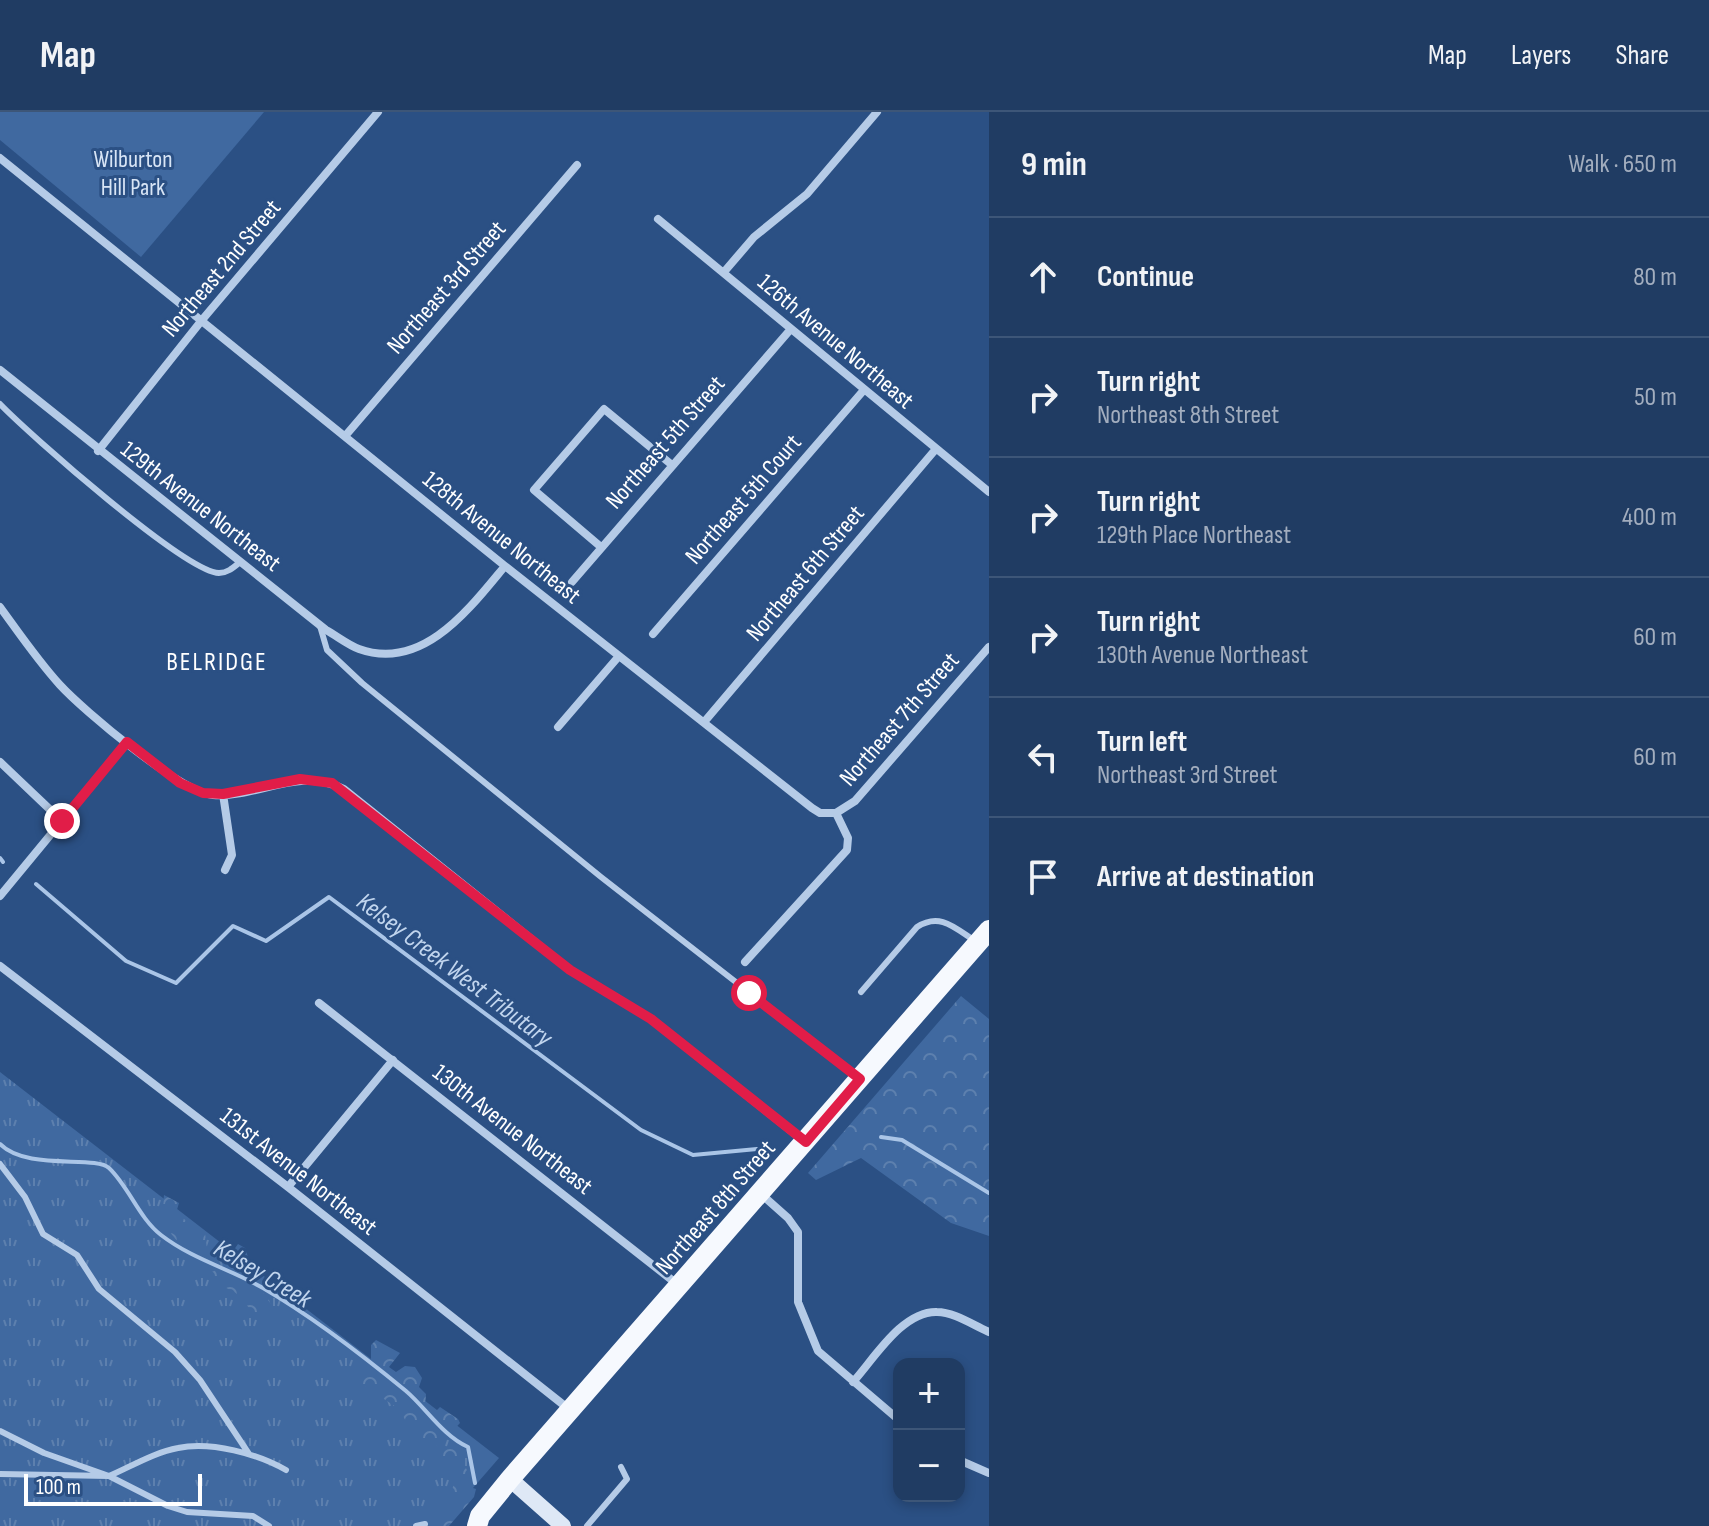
<!DOCTYPE html>
<meta charset="utf-8">
<style>
body{margin:0;font-family:"Sofia Sans Condensed",sans-serif;background:#284369;color:#f1f3f6}
.controls{position:absolute;right:24px;bottom:24px;display:grid;overflow:hidden;border-radius:16px;box-shadow:0 4px 12px #0003}
.controls button{width:72px;height:72px;display:grid;place-items:center;padding:0;border:0;border-bottom:2px solid #3d5678;background:#203c63;color:#f1f3f6;font:40px sans-serif}
.scale{position:absolute;left:24px;bottom:20px;width:178px;box-sizing:border-box;padding-left:8px;border:4px solid #fff;border-top:0;font-size:22px;line-height:28px;white-space:nowrap;color:#fff;-webkit-text-stroke:6px #2b5084;paint-order:stroke}
.stop{position:absolute;width:24px;height:24px;margin:-18px;border:6px solid #e11d48;border-radius:50%;background:#fff}
.stop.end{background:#e11d48;border-color:#fff;box-shadow:0 2px 8px #0008}
.list{margin:0;padding:0;list-style:none}
h2{display:flex;justify-content:space-between;align-items:center;height:104px;margin:0;padding:0 32px;font-size:34px}
h2 small{font-size:26px;font-weight:400;color:#a2adbe}
.list li{display:grid;grid-template-columns:52px 1fr auto;gap:24px;align-items:center;box-sizing:border-box;height:120px;padding:0 32px;border-top:2px solid #3d5678}
.list b{display:block;font-size:30px;white-space:nowrap}
.list p{margin:0;font-size:26px;white-space:nowrap;color:#a2adbe}
.list em{font-size:26px;font-style:normal;color:#a2adbe}
.icon{flex:none;width:44px;height:44px;fill:none;stroke:currentColor;stroke-width:2;stroke-linecap:round;stroke-linejoin:round}
.map{position:relative;flex:none;width:989px;height:1414px;overflow:hidden}
header{display:flex;align-items:center;gap:48px;box-sizing:border-box;height:112px;padding:0 40px;background:#203c63;border-bottom:2px solid #3d5678}
header strong{font-size:38px}
nav{display:flex;gap:44px;margin-inline-start:auto;font-size:28px}
main{display:flex}
aside{flex:1;background:#203c63}
.map>svg:first-child{display:block}
.grass{fill:url(#grass-tufts)}
.forest{fill:url(#forest-crowns)}
.park{fill:#4069a0}
.lines{fill:none;stroke-linecap:round;stroke-linejoin:round}
.stream{stroke:#aac5e7;stroke-width:4}
.lane{stroke:#b5cbe7;stroke-width:6}
.street{stroke:#b5cbe7;stroke-width:8}
.secondary{stroke:#dee8f6;stroke-width:16}
.primary{stroke:#f6f9fe;stroke-width:20}
.route{stroke:#e11d48;stroke-width:10}
.labels{text-anchor:middle;stroke-width:6;stroke-linejoin:round;paint-order:stroke}
.park-label{font-size:24px;fill:#d8e5f6;stroke:#2b5084}
.street-label{font-size:24px;fill:#fff;stroke:#2b5084}
.neighbourhood-label{font-size:26px;letter-spacing:2px;fill:#fff;stroke:#2b5084}
.water-label{font-size:26px;font-style:italic;fill:#c1d5ee;stroke:#2b5084}
</style>
<header>
<strong>Map</strong>
<nav><a>Map</a><a>Layers</a><a>Share</a></nav>
</header>
<main>
<div class="map">
<svg width="989" height="1414" viewBox="0 0 989 1414">
<defs>
<pattern id="grass-tufts" width="24" height="20" patternUnits="userSpaceOnUse" patternTransform="scale(2)"><rect width="24" height="20" fill="#4069a0"/><path d="M3 7l-1-3M5 7V3M7 7l1-3M15 17l-1-3M17 17v-4M19 17l1-3" fill="none" stroke="#5d80ae"/></pattern>
<pattern id="forest-crowns" width="20" height="18" patternUnits="userSpaceOnUse" patternTransform="scale(2)"><rect width="20" height="18" fill="#4069a0"/><path d="M2 6a3 3 0 1 1 6 0M12 15a3 3 0 1 1 6 0" fill="none" stroke="#5d80ae"/></pattern>
</defs>
<rect width="100%" height="100%" fill="#2b5084"/>
<path class="grass" d="M0,960L499,1346L440,1414H0Z"/>
<path class="forest" d="M961,884L989,907V1124L951,1111L861,1046L816,1068L808,1061Z
M164,1083L179,1091L176,1101L188,1110V1115L205,1121L207,1138L201,1143C172,1130 160,1115 164,1083Z
M238,1132L245,1136L249,1148L236,1150L233,1154L261,1167L262,1180L274,1196L258,1206L236,1181L209,1167L207,1162L221,1156Z
M376,1228L400,1241L389,1255L396,1260L405,1254L415,1255L422,1266L419,1275L426,1282L425,1297L433,1302L440,1295L458,1307L460,1311L443,1329L445,1337L456,1334L470,1365V1375L476,1377L474,1385L449,1414H428L448,1391L456,1365L441,1346L437,1334L416,1327L399,1297L363,1273L360,1265L381,1260L371,1249V1233Z"/>
<path class="park" d="M0,0H264L141,145L0,28Z"/>
<g class="lines">
<path class="stream" d="M0,746L3,750
M36,772L126,849L176,871L233,814L266,829L329,785L641,1018L693,1043L757,1037
M881,1025L902,1028L989,1081
M0,1032C26,1059 95,1043 109,1056C129,1075 139,1106 161,1123C192,1147 230,1157 263,1176C313,1205 361,1242 406,1279C426,1296 443,1324 468,1335L475,1371"/>
<path class="lane" d="M0,292C29,322 185,460 219,461C228,461 234,455 240,450
M320,514L327,538L362,571L601,765L855,963
M861,880L917,815C940,800 955,816 975,829
M0,1052L25,1085L43,1122L77,1143L99,1177L175,1240L200,1268L249,1342
M0,1319L44,1341L109,1364C130,1355 155,1340 178,1336C211,1329 258,1342 286,1358
M0,1362L109,1364L168,1394L187,1400L253,1404L269,1414
M416,1414L425,1412
M587,1414L627,1367L621,1355"/>
<path class="street" d="M0,46L505,454L812,696L820,701H836L848,726L847,738L745,850
M658,107L989,380
M724,160L754,125L807,82L877,0
M0,258L326,518C337,524 348,533 359,537C423,560 470,496 505,454
M346,323L577,53
M98,339L202,208L378,0
M601,435L534,378L604,297L672,353
M572,470L790,218
M0,495C19,521 38,549 60,573C84,599 180,680 213,683C259,686 298,654 344,677L570,858L651,907L804,1029
M653,522L863,279
M705,609L935,338
M558,615L619,544
M0,650L62,709
M223,682L232,743L225,758
M836,701L855,689L989,535
M0,784L127,630
M0,854L288,1075L570,1298
M319,891L677,1172
M288,1075L393,948
M761,1082L788,1106L798,1120V1190L818,1239L899,1308
M853,1270C874,1247 902,1199 937,1200C954,1200 973,1213 989,1220
M959,1348L989,1361"/>
<path class="secondary" d="M510,1367L563,1414"/>
<path class="primary" d="M477,1414L480,1404L510,1367L989,818"/>
</g>
<g class="lines">
<path class="route" d="M62,709L127,630L180,671L203,681L223,682L300,667L332,671L570,858L651,907L806,1030L860,967L749,881"/>
</g>
<g class="labels">
<g class="park-label">
<text x="133" y="55">Wilburton<tspan x="133" dy="28">Hill Park</tspan></text>
</g>
<g class="street-label">
<text transform="translate(221 156) rotate(-50)" y="8">Northeast 2nd Street</text>
<text transform="translate(446 175) rotate(-49)" y="8">Northeast 3rd Street</text>
<text transform="translate(836 229) rotate(40)" y="8">126th Avenue Northeast</text>
<text transform="translate(665 330) rotate(-49)" y="8">Northeast 5th Street</text>
<text transform="translate(743 387) rotate(-49)" y="8">Northeast 5th Court</text>
<text transform="translate(201 394) rotate(38)" y="8">129th Avenue Northeast</text>
<text transform="translate(502 425) rotate(39)" y="8">128th Avenue Northeast</text>
<text transform="translate(805 461) rotate(-50)" y="8">Northeast 6th Street</text>
<text transform="translate(899 607) rotate(-49)" y="8">Northeast 7th Street</text>
<text transform="translate(513 1017) rotate(38)" y="8">130th Avenue Northeast</text>
<text transform="translate(299 1059) rotate(38)" y="8">131st Avenue Northeast</text>
<text transform="translate(715 1095) rotate(-49)" y="8">Northeast 8th Street</text>
</g>
<g class="neighbourhood-label">
<text x="217" y="558">BELRIDGE</text>
</g>
<g class="water-label">
<text transform="translate(455 857) rotate(37)" y="9">Kelsey Creek West Tributary</text>
<text transform="translate(263 1161) rotate(31)" y="9">Kelsey Creek</text>
</g>
</g>
</svg>
<div class="controls">
<button>+</button>
<button>−</button>
</div>
<div class="scale">100 m</div>
<div class="stop" style="left:749px;top:881px"></div>
<div class="stop end" style="left:62px;top:709px"></div>
</div>
<aside>
<h2>9 min<small>Walk · 650 m</small></h2>
<ul class="list">
<li><svg class="icon" aria-label="ahead" viewBox="0 0 24 24"><path d="M12 20V5M6 11l6-6 6 6"/></svg><div><b>Continue</b></div><em>80 m</em></li>
<li><svg class="icon" aria-label="right" viewBox="0 0 24 24"><path d="M7 20v-9h11M14 6l5 5-5 5"/></svg><div><b>Turn right</b><p>Northeast 8th Street</p></div><em>50 m</em></li>
<li><svg class="icon" aria-label="right" viewBox="0 0 24 24"><path d="M7 20v-9h11M14 6l5 5-5 5"/></svg><div><b>Turn right</b><p>129th Place Northeast</p></div><em>400 m</em></li>
<li><svg class="icon" aria-label="right" viewBox="0 0 24 24"><path d="M7 20v-9h11M14 6l5 5-5 5"/></svg><div><b>Turn right</b><p>130th Avenue Northeast</p></div><em>60 m</em></li>
<li><svg class="icon" aria-label="left" viewBox="0 0 24 24"><path d="M17 20v-9H6M10 6l-5 5 5 5"/></svg><div><b>Turn left</b><p>Northeast 3rd Street</p></div><em>60 m</em></li>
<li><svg class="icon" aria-label="arrive" viewBox="0 0 24 24"><path d="M6 21V4h12l-3 4 3 4H6"/></svg><div><b>Arrive at destination</b></div></li>
</ul>
</aside>
</main>
